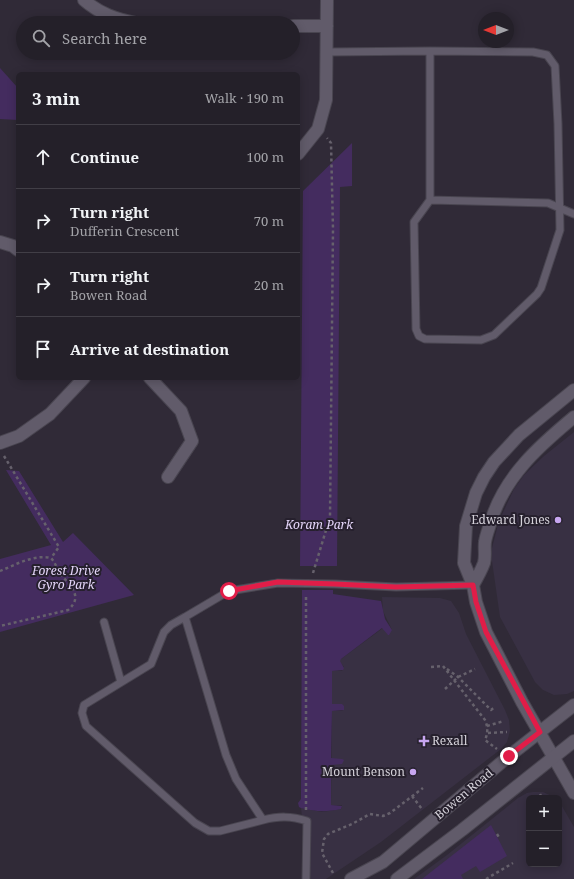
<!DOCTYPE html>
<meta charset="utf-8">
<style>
body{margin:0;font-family:"Noto Serif",serif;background:#2c2831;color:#f1f3f6}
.controls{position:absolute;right:12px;bottom:12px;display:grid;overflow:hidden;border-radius:6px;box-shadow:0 2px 10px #0003}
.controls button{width:36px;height:36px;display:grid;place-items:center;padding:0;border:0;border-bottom:1px solid #413e46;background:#242029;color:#f1f3f6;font:20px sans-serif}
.compass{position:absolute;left:478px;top:12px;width:36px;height:36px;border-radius:50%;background:#242029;box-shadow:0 2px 10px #0003;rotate:270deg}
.stop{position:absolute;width:12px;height:12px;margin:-9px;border:3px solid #e11d48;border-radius:50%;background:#fff}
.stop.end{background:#e11d48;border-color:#fff;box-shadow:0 1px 4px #0008}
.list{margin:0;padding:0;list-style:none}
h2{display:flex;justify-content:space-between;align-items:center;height:52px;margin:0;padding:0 16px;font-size:17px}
h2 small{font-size:13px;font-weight:400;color:#a3a3a8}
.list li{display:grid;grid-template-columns:26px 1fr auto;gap:12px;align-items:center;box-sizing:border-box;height:64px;padding:0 16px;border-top:1px solid #413e46}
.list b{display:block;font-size:15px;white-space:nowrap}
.list p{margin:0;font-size:13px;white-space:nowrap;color:#a3a3a8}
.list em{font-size:13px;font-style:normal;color:#a3a3a8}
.icon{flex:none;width:22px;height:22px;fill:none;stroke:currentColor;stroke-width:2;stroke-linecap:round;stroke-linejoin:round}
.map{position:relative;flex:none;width:574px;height:879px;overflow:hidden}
.search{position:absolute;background:#242029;box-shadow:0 2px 10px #0003;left:16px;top:16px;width:284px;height:44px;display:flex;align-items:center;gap:10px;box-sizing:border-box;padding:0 14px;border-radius:22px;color:#a3a3a8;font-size:15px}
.panel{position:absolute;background:#242029;box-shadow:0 2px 10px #0003;left:16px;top:72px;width:284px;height:308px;border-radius:6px}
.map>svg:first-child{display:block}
.built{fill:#383043}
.green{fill:#442c5f}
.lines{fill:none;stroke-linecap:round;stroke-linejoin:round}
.service-casing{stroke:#494550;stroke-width:9}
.minor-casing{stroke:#494550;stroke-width:14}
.tertiary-casing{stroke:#494550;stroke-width:14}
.secondary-casing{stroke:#494550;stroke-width:14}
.path{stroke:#66616c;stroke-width:2.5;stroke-dasharray:3 3;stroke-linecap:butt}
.service{stroke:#615b6a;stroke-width:7}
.minor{stroke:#615b6a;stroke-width:12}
.tertiary{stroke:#615b6a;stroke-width:12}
.secondary{stroke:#615b6a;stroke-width:12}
.route{stroke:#e11d48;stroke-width:5}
.poi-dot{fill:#c7a6f0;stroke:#26202d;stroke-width:1.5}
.labels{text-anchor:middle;stroke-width:4;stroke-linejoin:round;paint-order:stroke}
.poi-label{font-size:12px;fill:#d5d2da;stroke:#26202d;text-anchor:end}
.park-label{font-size:12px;font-style:italic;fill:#e4d5f9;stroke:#26202d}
.street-label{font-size:12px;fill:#d5d2da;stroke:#26202d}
</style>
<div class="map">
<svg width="574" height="879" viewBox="0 0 574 879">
<rect width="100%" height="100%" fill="#302a37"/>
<path class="built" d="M574,432V691L567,694L554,695L543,690L535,682L500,617L492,561V548L499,521L514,489L524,475L544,456Z
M382,597L440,598L451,601L459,613L466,634L505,710L509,720L510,731L507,742L501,749L381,842L326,879H311L308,870L301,808L322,812L341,809L342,807V805H331L332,711H342L344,709L343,705L332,704V671H342L344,667L339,661L341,659L383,628L392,630L383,611Z
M533,792H543L556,798H529V864H559V801L574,827V879H414L447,855L518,798L527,793Z"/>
<path class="green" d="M0,68L18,88V120L0,119Z
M352,143V186L340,187L337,566H300L303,191Z
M6,470L19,471L63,542L73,533L134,595L0,632V559L51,545Z
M302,590H333V594L381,601L385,619L392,630L389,635H388L382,628L341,659L340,661L344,668L343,670L332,671V704H342L344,706V710L332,711L331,758L342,759L344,760L342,764L331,765V805L342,806L341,809C327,812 316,812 301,808L299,807L298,803L301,799V792Z
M491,825L507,856L480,872L476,866L461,875L463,879H422Z"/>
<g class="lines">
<defs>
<path id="service" d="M430,51L533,52L547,55L555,66L558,124L560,230L541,288L537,294L494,335L481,340L425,339L419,336L416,329L414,222L430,200Z
M327,52L430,51
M430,200L548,203L574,214
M185,617L171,625L164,632L151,664L84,705L82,713L86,726L195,823L209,831H220L263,820
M104,622L121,682
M306,879L307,821C291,816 279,816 263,820L236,779L226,755L185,617L229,591L278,583L335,584L396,587L473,585"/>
<path id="minor" d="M84,0C100,14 116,19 136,23
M293,26H327
M298,154L318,129L326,100L327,0
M0,242L13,246L18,250
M150,378L181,411L192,441L168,477
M0,443L19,436L50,414L84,378"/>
<path id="tertiary" d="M574,390L519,435L494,462L484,477L476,493L466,526L464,563L473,585L476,602L486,632L522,702L574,793
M473,585C477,578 481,571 484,563C486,556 484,548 485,542C486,535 489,528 491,521C505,476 539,446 574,417"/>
<path id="secondary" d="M351,879L383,862L509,756L574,705
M397,879L462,830L574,741"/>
</defs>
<use href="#service" class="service-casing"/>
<use href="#minor" class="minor-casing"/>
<use href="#tertiary" class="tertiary-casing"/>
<use href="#secondary" class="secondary-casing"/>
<path class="path" d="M4,456L59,547L51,558
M0,571C15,565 34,554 51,558C55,562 57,569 61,574C70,587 84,596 68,610L0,626
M313,573L330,517L333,229L331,143L327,138
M443,666L485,720C488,727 488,733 485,740L497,749
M431,667L443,666
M447,669L458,677L491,710L495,707
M445,689L458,677L475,669
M487,726L504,721
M488,733L507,732
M540,794L542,798
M412,796L422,809
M306,810V595
M497,834L500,839
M333,873L322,853L324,839L328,834L352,824L370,814L383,816L390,813L423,788
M486,879L513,863"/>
<use href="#service" class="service"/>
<use href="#minor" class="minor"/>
<use href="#tertiary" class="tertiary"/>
<use href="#secondary" class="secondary"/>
</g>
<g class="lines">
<path class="route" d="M229,591L278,582L335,584L396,587L473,585L476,602L486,632L540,732L509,756"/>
</g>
<g class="poi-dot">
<circle cx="558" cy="520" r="4"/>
<path d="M422 735h4v4h4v4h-4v4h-4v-4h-4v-4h4z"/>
<circle cx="413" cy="772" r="4"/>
</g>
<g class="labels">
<g class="poi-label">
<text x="550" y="524">Edward Jones</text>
<text x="432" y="745" text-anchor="start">Rexall</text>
<text x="405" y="776">Mount Benson</text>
</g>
<g class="park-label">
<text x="319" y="529">Koram Park</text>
<text x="66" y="575">Forest Drive<tspan x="66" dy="14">Gyro Park</tspan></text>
</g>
<g class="street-label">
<text transform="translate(464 794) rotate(-40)" y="4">Bowen Road</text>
</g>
</g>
</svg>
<div class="controls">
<button>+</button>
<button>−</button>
</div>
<svg class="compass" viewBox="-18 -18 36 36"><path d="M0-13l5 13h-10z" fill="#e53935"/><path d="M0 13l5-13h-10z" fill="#a3a3a8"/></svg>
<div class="stop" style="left:229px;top:591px"></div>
<div class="stop end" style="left:509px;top:756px"></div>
<div class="search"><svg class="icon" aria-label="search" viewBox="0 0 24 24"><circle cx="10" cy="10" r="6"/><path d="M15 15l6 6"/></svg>Search here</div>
<section class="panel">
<h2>3 min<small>Walk · 190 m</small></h2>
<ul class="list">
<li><svg class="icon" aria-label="ahead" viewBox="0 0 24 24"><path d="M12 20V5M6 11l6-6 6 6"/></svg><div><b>Continue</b></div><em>100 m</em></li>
<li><svg class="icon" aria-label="right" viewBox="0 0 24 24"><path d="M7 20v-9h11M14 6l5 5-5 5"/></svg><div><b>Turn right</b><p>Dufferin Crescent</p></div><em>70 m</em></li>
<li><svg class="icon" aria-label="right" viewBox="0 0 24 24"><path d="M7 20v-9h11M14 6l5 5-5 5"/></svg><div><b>Turn right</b><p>Bowen Road</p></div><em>20 m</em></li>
<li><svg class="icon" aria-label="arrive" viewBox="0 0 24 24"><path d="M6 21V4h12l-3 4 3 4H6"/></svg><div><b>Arrive at destination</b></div></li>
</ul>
</section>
</div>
